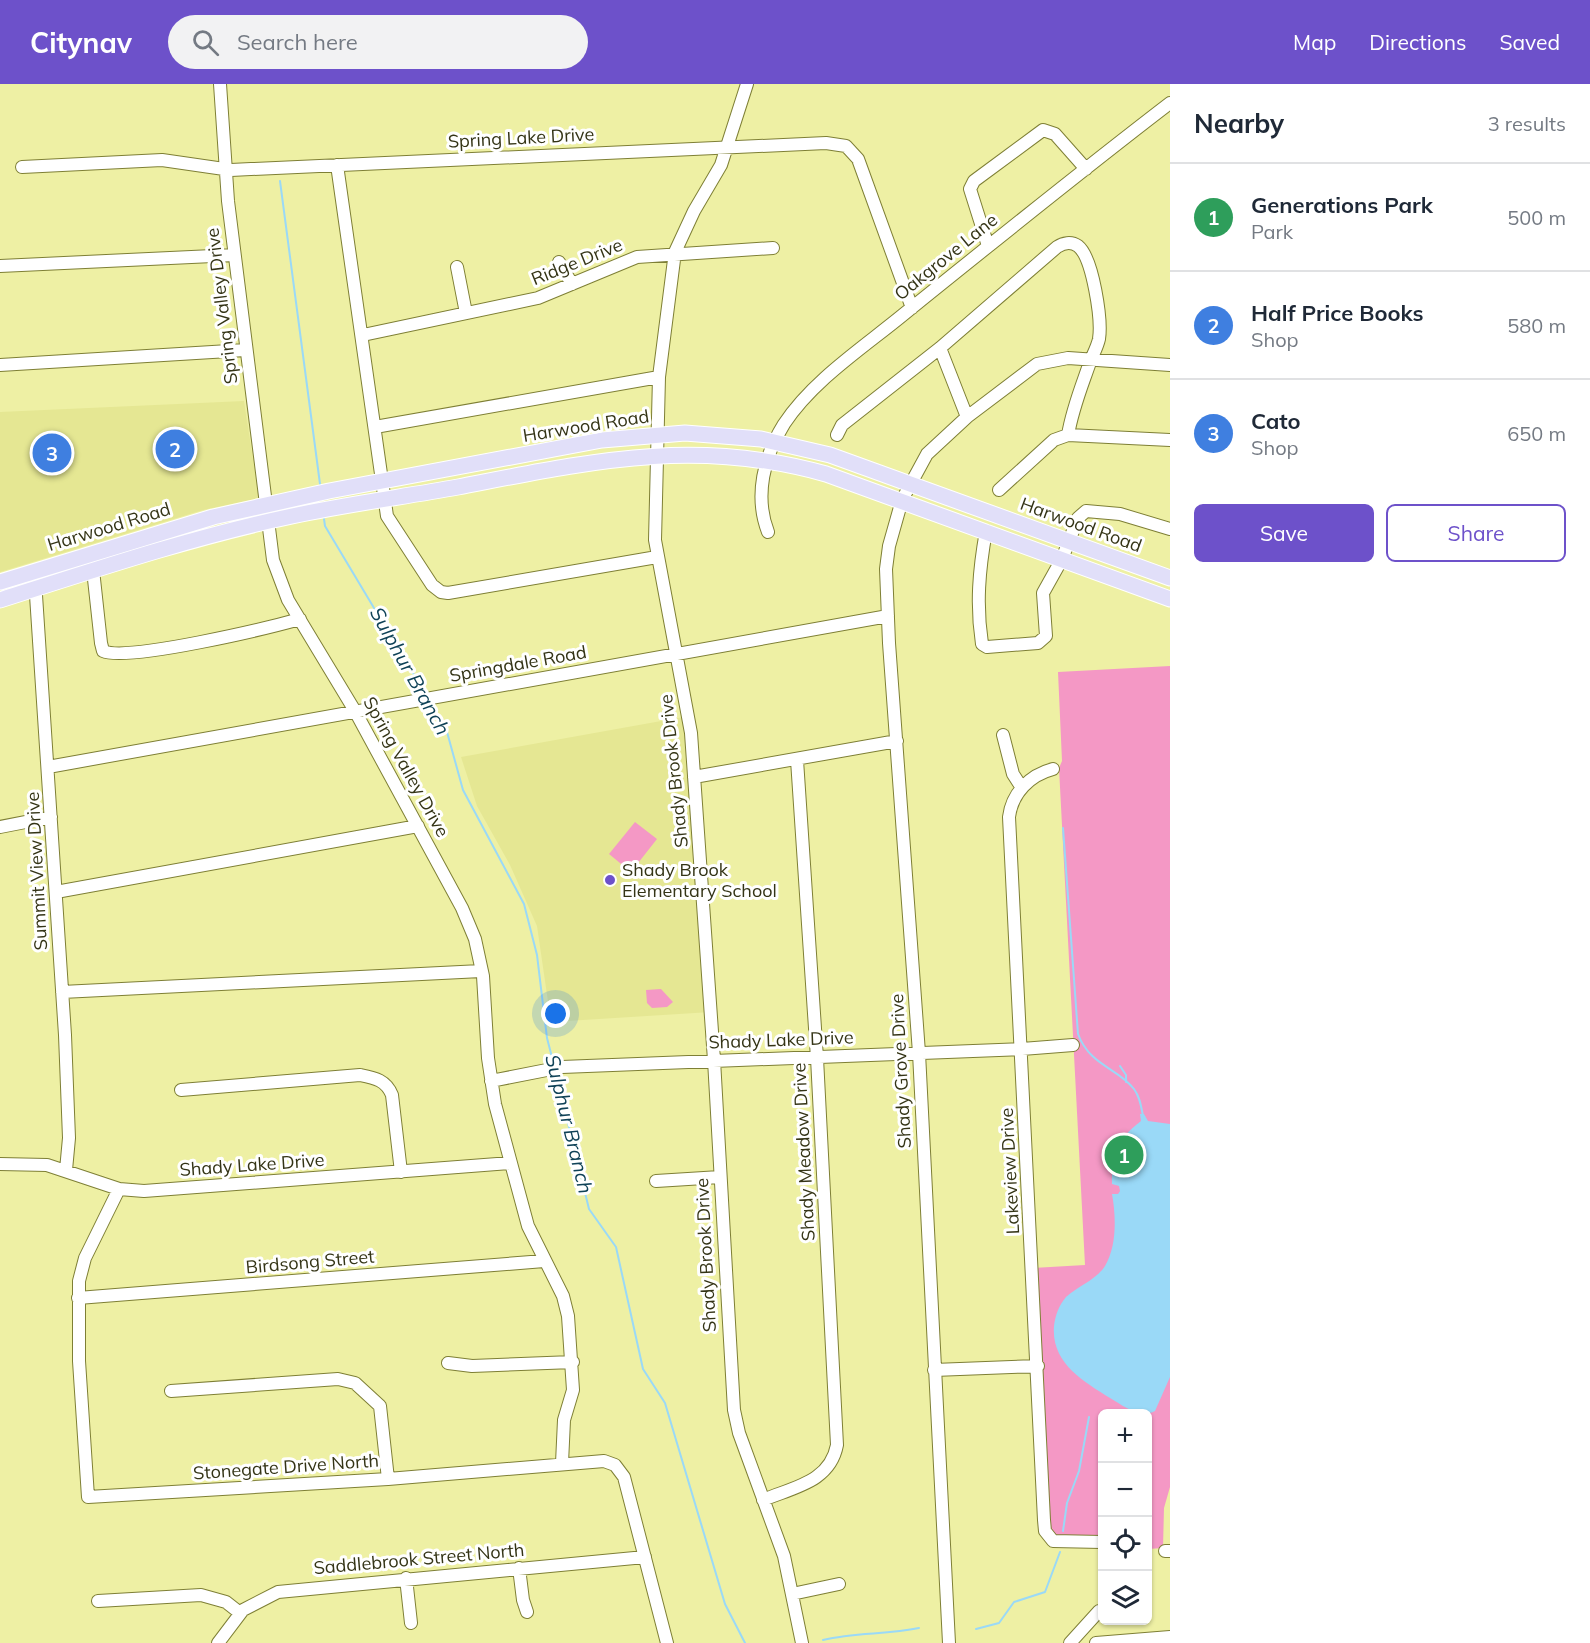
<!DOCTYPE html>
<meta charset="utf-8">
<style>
body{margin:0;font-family:Mulish,sans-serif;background:#f2f2f3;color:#1f2937}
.controls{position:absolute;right:18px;bottom:18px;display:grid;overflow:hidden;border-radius:9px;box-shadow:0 2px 4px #0004}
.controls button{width:54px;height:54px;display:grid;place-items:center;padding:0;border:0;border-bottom:2px solid #e0e1e3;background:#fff;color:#1f2937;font:30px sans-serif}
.you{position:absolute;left:556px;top:930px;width:21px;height:21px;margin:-15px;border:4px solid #fff;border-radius:50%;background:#1a73e8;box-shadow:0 0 0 9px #1a73e833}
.badge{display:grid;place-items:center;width:39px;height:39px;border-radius:50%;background:#6d51ca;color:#fff;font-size:20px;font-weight:700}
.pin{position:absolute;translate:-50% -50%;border:3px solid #fff;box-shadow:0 2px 6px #0006}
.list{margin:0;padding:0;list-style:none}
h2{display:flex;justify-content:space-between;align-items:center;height:78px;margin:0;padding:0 24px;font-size:26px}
h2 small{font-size:20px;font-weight:400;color:#747a83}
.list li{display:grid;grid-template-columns:39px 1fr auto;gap:18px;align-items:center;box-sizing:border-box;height:108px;padding:0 24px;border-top:2px solid #e0e1e3}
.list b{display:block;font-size:22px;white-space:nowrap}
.list p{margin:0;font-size:20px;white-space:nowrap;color:#747a83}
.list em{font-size:20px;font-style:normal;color:#747a83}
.actions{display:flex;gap:12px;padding:18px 24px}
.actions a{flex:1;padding:14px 0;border:2px solid #6d51ca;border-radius:9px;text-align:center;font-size:21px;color:#6d51ca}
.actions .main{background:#6d51ca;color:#fff}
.icon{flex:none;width:33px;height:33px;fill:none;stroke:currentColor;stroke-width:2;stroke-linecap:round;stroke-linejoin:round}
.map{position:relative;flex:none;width:1170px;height:1559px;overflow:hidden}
header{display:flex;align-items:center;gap:36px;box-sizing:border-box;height:84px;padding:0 30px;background:#6d51ca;color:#fff}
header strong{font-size:28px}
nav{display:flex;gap:33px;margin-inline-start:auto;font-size:21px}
.search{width:420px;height:54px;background:#f2f2f3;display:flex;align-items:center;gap:15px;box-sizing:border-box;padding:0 21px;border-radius:33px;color:#747a83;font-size:22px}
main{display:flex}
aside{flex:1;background:#fff}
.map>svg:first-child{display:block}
.built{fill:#e5e793}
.green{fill:#f498c5}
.water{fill:#9ad9f7}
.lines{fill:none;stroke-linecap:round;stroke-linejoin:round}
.stream{stroke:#9ad9f7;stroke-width:2}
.minor-casing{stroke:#7e7f35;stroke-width:14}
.major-casing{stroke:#fff;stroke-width:17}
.minor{stroke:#fff;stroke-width:12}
.major{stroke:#e1dff9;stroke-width:15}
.poi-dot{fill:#6d51ca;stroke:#fff;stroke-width:2}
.labels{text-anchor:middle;stroke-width:6;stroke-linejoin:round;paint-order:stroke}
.street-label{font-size:18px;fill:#343416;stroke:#fff}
.poi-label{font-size:18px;fill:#343416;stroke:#fff;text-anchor:start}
.water-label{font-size:20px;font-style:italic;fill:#0f4257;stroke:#fff}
</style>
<header>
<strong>Citynav</strong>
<div class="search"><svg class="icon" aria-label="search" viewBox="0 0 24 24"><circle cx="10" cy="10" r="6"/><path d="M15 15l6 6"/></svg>Search here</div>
<nav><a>Map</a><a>Directions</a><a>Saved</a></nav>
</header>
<main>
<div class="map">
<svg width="1170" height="1559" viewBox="0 0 1170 1559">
<rect width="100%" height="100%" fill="#eef0a4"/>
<path class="built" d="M244,317L259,414L203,426L0,488V328Z
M689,632L711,928L551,938L537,842L510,781L477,722L461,673Z"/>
<path class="green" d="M1170,582V1403L1164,1424L1163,1464L1148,1465V1330H1102V1458L1049,1453L1033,1184L1085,1181L1059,684L1062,677L1058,588Z
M635,738L657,755L631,788L609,770Z
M661,905L673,918L667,923L652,924L647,919L646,906Z"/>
<path class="water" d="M1140,1030H1144L1148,1037L1170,1040V1293L1155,1327C1139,1335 1124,1322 1110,1314C1083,1297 1051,1279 1054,1242C1055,1232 1059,1221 1066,1213C1078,1202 1096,1196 1105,1182C1117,1162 1116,1132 1112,1110H1118L1120,1107L1119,1102L1112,1100C1112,1066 1115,1058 1141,1037Z"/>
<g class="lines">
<path class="stream" d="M280,97L320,400
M324,435L325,442L426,611
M431,619L447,648L463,706L524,820L537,871L547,954L554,981
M1063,744L1078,950C1090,982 1118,984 1134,1005C1140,1013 1141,1022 1143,1032
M1120,982L1126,991V998
M556,990L589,1125L616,1163L643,1285L665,1319L725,1520L745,1559
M1063,1447L1067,1419L1079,1387L1089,1333
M976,1545L999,1539L1014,1518L1045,1508L1060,1468
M823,1556C856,1548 886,1551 919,1544"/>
<defs>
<path id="minor" d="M220,0L228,117L273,476L288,516L355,627L462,824L475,855L483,892L488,974L495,1020L528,1142L563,1212L568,1232L573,1306L564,1336L562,1379
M747,0L721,81L694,127L675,168L659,293L655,456L691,649L714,976L734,1326L739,1349L784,1472L802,1559
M337,81L387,432L432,501L441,508L448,509L657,473
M22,83L162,76L231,86L826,59L846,62L858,75L912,224
M988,162L970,105L974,97L1043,46L1055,50L1086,85
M559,178L572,200
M0,182L234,171
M457,183L466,229
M363,251L538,214L637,173L773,164
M940,264L967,333
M0,281L245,266
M375,343L659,293
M837,351L842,341L940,264L1057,163C1063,159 1071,157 1078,162C1093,174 1102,236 1099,255C1097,264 1092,272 1089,281C1081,304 1072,326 1068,351L1054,356L999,406
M1068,351L1170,356
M986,447C979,486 976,521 982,560L987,563L1038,559L1046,552L1043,509L1062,475L1078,434L1086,427L1120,430L1170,445
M768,448C754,412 764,372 784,340C813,296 864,263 904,230C992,159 1080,88 1170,19
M93,486L101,559L103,567C127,578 268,544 300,535
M35,496L65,951L69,1054L66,1086
M1003,651L1013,690L1022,704
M48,683L888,532
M1053,685C1030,691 1012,709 1009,733L1044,1436L1045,1447L1053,1457L1102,1458
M694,693L897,657
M0,743L51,733
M56,808L418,742
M62,908L481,887
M491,997L562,983L1022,965L1073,961
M181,1006L360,991C375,994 386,996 392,1011L401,1088
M0,1080L47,1081L119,1105L144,1107L511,1079
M656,1097L720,1093
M119,1105L85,1174L79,1197V1277L88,1413L388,1395L604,1377L615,1381L624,1393L667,1559
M78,1214L544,1177
M448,1279L472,1282L573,1278
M934,1286L1038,1282
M171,1307L338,1295L355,1299L380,1322L388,1395
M763,1416C794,1403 830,1398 837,1361L817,974L797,676
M1165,1467H1170
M519,1484L523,1516L527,1528
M406,1494L411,1539
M792,1510L839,1500
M98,1517L201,1511L226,1518L240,1529
M218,1559L243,1526L278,1508L645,1473
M949,1559L919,969L889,559L886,485L889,462L902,416L927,370L967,333L1037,280L1068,274L1170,281
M1070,1559L1099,1527
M1096,1559L1170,1553"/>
<path id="major" d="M0,498L213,433L329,407L602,356L685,349L761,355L830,371L1170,494
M0,516C97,485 193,453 292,432C347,420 403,413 458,403C588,378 694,353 826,390L1170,515"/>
</defs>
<use href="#minor" class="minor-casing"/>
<use href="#major" class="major-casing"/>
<use href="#minor" class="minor"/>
<use href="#major" class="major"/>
</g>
<circle class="poi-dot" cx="610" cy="796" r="6"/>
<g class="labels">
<g class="street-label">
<text transform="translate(521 54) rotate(-3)" y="6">Spring Lake Drive</text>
<text transform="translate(946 173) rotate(-39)" y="6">Oakgrove Lane</text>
<text transform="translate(577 178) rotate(-22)" y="6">Ridge Drive</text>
<text transform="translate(222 222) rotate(-97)" y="6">Spring Valley Drive</text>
<text transform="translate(586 342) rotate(-9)" y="6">Harwood Road</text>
<text transform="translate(1081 441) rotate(20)" y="6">Harwood Road</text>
<text transform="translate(109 443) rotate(-17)" y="6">Harwood Road</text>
<text transform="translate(518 580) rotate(-10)" y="6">Springdale Road</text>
<text transform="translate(406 683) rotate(61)" y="6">Spring Valley Drive</text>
<text transform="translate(674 687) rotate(-96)" y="6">Shady Brook Drive</text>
<text transform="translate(37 787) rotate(-93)" y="6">Summit View Drive</text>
<text transform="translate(781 956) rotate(-2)" y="6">Shady Lake Drive</text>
<text transform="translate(901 987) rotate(-93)" y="6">Shady Grove Drive</text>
<text transform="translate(804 1068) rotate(-93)" y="6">Shady Meadow Drive</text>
<text transform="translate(252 1081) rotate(-4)" y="6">Shady Lake Drive</text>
<text transform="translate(1010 1087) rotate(-93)" y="6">Lakeview Drive</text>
<text transform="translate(706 1171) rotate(-93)" y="6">Shady Brook Drive</text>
<text transform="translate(310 1178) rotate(-5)" y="6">Birdsong Street</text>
<text transform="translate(286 1383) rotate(-4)" y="6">Stonegate Drive North</text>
<text transform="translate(419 1475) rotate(-5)" y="6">Saddlebrook Street North</text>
</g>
<g class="poi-label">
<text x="622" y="792">Shady Brook<tspan x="622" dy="21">Elementary School</tspan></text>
</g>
<g class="water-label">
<text transform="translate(410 587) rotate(61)" y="7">Sulphur Branch</text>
<text transform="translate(569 1040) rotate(76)" y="7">Sulphur Branch</text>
</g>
</g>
</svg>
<div class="controls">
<button>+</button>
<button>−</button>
<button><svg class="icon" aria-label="locate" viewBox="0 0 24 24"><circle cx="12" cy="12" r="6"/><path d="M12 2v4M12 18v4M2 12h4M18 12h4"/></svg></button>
<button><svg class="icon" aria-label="layers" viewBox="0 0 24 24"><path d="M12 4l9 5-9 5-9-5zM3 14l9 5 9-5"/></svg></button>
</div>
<div class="you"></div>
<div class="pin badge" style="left:1124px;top:1071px;background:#2e9e5b">1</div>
<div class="pin badge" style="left:175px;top:365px;background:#3f7fe0">2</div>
<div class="pin badge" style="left:52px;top:369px;background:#3f7fe0">3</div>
</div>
<aside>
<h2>Nearby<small>3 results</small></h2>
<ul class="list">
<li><span class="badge" style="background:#2e9e5b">1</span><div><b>Generations Park</b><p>Park</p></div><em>500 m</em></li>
<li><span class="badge" style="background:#3f7fe0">2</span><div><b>Half Price Books</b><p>Shop</p></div><em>580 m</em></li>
<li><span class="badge" style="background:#3f7fe0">3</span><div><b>Cato</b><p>Shop</p></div><em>650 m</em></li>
</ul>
<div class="actions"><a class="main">Save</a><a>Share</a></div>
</aside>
</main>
